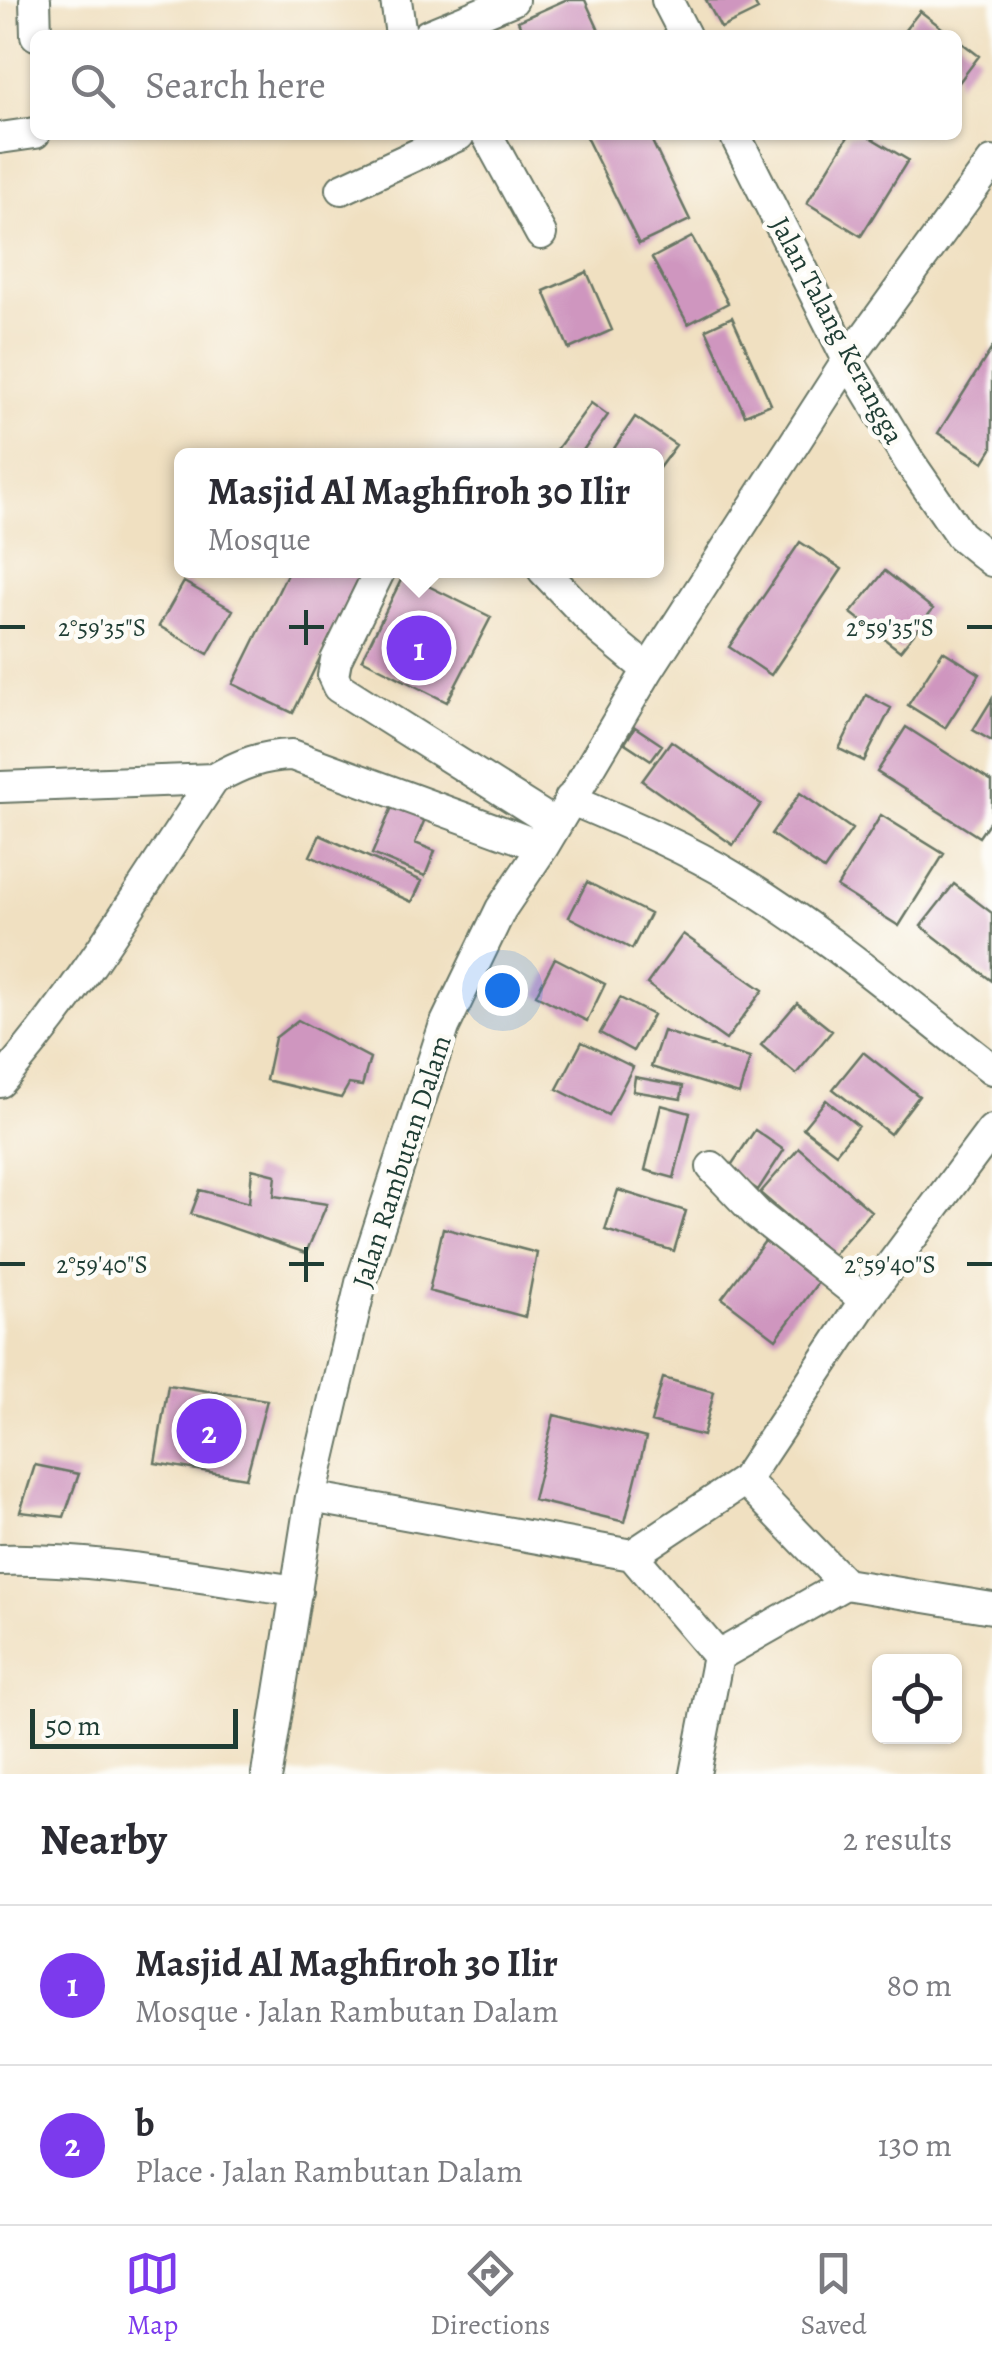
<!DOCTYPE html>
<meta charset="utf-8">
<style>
body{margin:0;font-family:Alegreya,serif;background:#f2f2f3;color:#2b2b33}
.controls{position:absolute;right:30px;bottom:30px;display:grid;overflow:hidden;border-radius:15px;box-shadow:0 2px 8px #0004}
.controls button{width:90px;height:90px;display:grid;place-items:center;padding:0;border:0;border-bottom:2px solid #e1e1e2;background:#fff;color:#2b2b33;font:50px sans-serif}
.scale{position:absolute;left:30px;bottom:25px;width:208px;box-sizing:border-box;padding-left:10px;border:5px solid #1f3d34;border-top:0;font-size:28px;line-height:35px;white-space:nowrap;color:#1f3d34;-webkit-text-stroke:8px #fdfcf7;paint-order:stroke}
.you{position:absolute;left:502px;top:990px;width:35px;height:35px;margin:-25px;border:8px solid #fff;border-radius:50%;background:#1a73e8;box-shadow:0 0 0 15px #1a73e833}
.badge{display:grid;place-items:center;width:65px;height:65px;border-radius:50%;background:#7c3aed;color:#fff;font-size:32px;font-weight:700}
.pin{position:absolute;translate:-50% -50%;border:5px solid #fff;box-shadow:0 2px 10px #0006}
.popup{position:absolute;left:174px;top:448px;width:490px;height:130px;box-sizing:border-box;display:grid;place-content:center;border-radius:15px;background:#fff;filter:drop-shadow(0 2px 8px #0005);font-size:32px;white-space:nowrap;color:#7c7c81}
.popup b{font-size:38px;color:#2b2b33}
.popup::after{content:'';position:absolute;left:50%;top:100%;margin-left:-20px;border:20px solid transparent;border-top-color:#fff}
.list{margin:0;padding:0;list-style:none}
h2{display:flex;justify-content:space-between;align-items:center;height:130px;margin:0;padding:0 40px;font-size:42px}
h2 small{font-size:32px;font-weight:400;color:#7c7c81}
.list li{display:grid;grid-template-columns:65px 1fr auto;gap:30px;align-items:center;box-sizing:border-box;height:160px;padding:0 40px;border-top:2px solid #e1e1e2}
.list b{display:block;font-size:38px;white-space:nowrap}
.list p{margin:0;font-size:32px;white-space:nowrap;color:#7c7c81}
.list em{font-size:32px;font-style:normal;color:#7c7c81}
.icon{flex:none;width:55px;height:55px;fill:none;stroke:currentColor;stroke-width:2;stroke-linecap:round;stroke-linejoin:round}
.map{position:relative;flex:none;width:992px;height:1774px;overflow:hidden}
.search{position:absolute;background:#fff;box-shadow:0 2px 8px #0004;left:30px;right:30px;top:30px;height:110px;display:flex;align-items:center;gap:25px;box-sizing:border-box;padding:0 35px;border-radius:15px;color:#7c7c81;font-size:38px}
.sheet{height:450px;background:#fff}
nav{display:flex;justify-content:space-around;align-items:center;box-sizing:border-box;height:140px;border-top:2px solid #e1e1e2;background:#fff;font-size:28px;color:#7c7c81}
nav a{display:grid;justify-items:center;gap:5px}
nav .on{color:#7c3aed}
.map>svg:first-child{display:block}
.building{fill:#cf96bf}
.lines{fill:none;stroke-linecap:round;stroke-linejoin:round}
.minor-casing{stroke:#687665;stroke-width:34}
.minor{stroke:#fff;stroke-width:30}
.ticks{fill:none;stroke:#1f3d34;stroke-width:4}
.labels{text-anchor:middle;stroke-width:9;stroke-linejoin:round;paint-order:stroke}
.street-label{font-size:28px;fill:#1f3d34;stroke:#fdfcf7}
.ticks-label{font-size:25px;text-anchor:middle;fill:#1f3d34;stroke:#fdfcf7;stroke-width:9;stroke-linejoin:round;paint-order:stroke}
</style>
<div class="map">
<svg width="992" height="1774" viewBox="0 0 992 1774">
<rect width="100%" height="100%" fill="#fdfcf7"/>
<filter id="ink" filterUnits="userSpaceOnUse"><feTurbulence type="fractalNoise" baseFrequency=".01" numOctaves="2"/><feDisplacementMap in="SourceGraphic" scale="20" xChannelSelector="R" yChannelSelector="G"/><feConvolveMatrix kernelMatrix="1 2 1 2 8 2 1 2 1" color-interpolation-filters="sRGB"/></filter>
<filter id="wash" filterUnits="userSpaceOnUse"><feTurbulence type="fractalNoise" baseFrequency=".0048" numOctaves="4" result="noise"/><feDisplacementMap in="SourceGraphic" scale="40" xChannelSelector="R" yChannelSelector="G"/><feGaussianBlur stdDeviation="2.25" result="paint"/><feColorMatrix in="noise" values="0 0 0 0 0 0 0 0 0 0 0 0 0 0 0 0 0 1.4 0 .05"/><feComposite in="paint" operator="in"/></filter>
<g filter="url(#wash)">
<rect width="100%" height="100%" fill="#f0e0c1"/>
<g id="blocks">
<path class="building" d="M565,0H585L601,35H524L518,21Z
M706,0H753L758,10L721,28Z
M920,11L951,35H901Z
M957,39L979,56L957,85Z
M585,135H649L690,220L639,244Z
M849,135H866L908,160L861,236L807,203Z
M692,237L728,303L688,324L652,258Z
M587,272L612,330L569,349L544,291Z
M732,317L771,404L745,415L706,329Z
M992,348V449L984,462L938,433Z
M591,403L608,415L579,456H552Z
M635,417L676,445L656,472V456H609Z
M800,542L842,569L771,675L729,647Z
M289,570H363L293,713L233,684Z
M885,571L933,609L900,651L851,613Z
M404,574L491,617L447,702L362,659Z
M184,582L233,610L208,654L159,626Z
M943,651L980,674L945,728L908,705Z
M866,695L891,708L864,761L839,749Z
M992,699V741L973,730Z
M635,727L662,745L651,760L625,743Z
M906,727L992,782V818L979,837L877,772Z
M671,741L761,804L733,845L642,781Z
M800,793L852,829L824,870L771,834Z
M395,800L427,814L415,843L435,851L425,876L372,854Z
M881,815L944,854L899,926L837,887Z
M320,835L422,881L412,902L310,856Z
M587,882L650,914L632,949L569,917Z
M954,884L992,913V981L921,926Z
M683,934L763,990L726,1040L647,984Z
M555,958L605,984L587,1021L536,995Z
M620,998L653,1015L633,1051L600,1033Z
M797,1003L832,1031L796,1074L761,1045Z
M298,1020L370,1058L362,1086L349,1084L341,1098L266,1080L275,1038Z
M663,1031L750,1058L739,1094L651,1067Z
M582,1042L633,1067L608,1115L557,1089Z
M863,1052L919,1096L890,1134L833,1089Z
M635,1077L683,1086L681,1099L633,1091Z
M826,1100L858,1126L836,1153L803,1128Z
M661,1105L690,1113L674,1178L645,1170Z
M755,1130L784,1150L758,1190L728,1170Z
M799,1148L871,1211L833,1255L760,1193Z
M252,1169L276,1175L274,1196L327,1204L306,1253L191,1214L200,1190L249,1203Z
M618,1190L686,1211L674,1251L605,1230Z
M443,1228L537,1253L525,1317L429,1291Z
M765,1241L819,1281L776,1339L722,1298Z
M663,1378L714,1392L703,1436L651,1422Z
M168,1385L267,1400L246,1478L155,1463Z
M554,1415L646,1438L625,1522L533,1500Z
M35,1465L79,1474L64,1517L20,1512Z"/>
</g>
</g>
<g filter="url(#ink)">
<use href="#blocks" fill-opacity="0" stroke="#687665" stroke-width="2.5"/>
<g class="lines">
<defs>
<path id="minor" d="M35,0L36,35
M396,0L401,35
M667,0L685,35
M428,35L513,0
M487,135L541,234
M735,135L848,360L909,461L960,535L992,561
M0,138L35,133
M342,189L459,135
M380,570L336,660L333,676L338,687L555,824
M543,570L601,631L648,670
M0,787L214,779
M570,799C626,823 682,846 735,878C826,933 908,1004 992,1069
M0,1082C82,989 145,881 214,779C241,764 261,756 292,755L543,847
M712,1167L758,1215L865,1300
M311,1497L632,1555L745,1480L865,1300L992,1130
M632,1555L718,1656L845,1584L745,1480
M0,1560C99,1558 200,1578 297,1591
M845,1584L992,1608
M267,1774L311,1497L361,1283L444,1027L501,909L543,847L648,670L848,360L992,162
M695,1774L718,1656"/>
</defs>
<use href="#minor" class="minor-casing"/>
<use href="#minor" class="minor"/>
</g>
</g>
<path class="ticks" d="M306,610V645M0,627H25M289,627H324M967,627H992M306,1247V1282M0,1264H25M289,1264H324M967,1264H992"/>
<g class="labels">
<g class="street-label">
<text transform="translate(838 330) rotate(62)" y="10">Jalan Talang Kerangga</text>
<text transform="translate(401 1161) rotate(-72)" y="10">Jalan Rambutan Dalam</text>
</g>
</g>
<g class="ticks-label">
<text x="102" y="636">2°59'35"S</text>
<text x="890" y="636">2°59'35"S</text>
<text x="102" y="1273">2°59'40"S</text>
<text x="890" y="1273">2°59'40"S</text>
</g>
</svg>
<div class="controls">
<button><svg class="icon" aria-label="locate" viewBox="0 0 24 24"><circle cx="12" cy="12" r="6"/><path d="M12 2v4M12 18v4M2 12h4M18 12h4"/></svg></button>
</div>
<div class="scale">50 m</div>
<div class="you"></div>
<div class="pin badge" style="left:419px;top:648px">1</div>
<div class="popup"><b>Masjid Al Maghfiroh 30 Ilir</b>Mosque</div>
<div class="pin badge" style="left:209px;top:1431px">2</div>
<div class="search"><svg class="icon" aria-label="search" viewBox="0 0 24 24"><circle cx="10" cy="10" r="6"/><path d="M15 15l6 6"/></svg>Search here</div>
</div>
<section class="sheet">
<h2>Nearby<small>2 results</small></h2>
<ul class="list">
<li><span class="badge">1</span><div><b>Masjid Al Maghfiroh 30 Ilir</b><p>Mosque · Jalan Rambutan Dalam</p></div><em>80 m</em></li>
<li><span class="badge">2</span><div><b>b</b><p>Place · Jalan Rambutan Dalam</p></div><em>130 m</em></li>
</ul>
</section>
<nav>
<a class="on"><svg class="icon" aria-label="map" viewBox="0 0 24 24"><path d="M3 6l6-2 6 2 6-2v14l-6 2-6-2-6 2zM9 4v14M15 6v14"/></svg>Map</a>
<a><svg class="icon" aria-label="directions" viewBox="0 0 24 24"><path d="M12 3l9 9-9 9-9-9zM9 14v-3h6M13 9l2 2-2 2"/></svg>Directions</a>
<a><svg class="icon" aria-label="saved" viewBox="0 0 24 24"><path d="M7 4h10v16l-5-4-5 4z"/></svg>Saved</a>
</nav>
